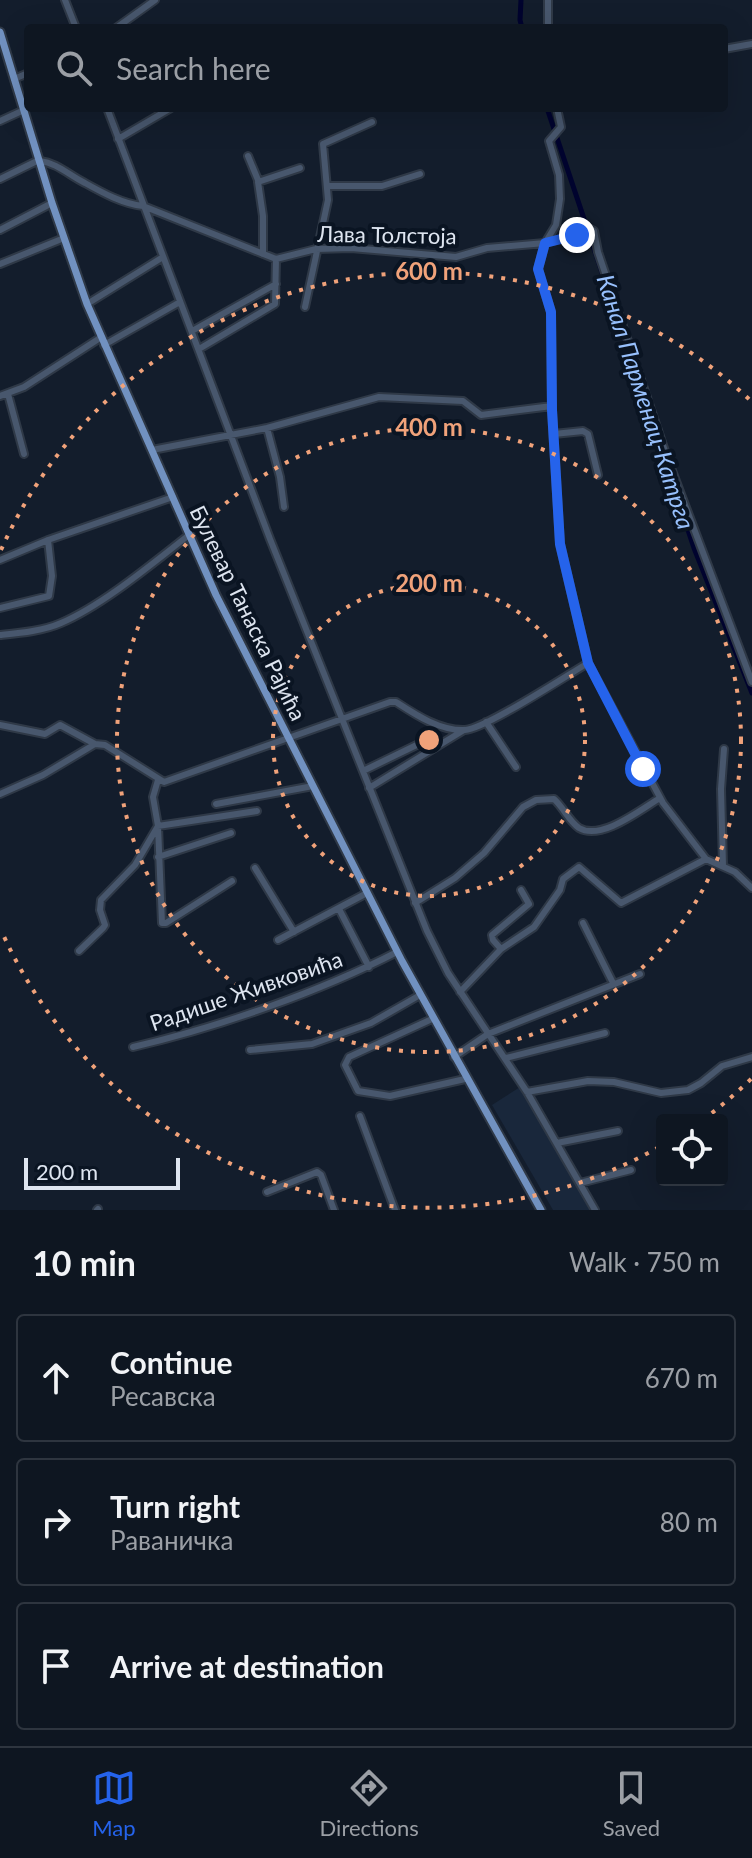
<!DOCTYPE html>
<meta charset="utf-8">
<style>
body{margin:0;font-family:Lato,sans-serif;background:#1c232e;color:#f1f3f6}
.controls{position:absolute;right:24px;bottom:24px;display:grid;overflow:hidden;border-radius:8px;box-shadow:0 8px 32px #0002}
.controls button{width:72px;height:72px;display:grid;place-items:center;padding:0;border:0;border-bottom:2px solid #2e353f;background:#0e1621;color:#f1f3f6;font:40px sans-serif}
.scale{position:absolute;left:24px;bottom:20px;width:156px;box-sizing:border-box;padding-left:8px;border:4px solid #dee5f0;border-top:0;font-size:22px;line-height:28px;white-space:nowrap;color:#dee5f0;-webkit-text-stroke:6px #0a1422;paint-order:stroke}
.stop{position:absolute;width:24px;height:24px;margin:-18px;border:6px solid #2563eb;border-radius:50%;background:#fff}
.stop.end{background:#2563eb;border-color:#fff;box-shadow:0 2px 8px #0008}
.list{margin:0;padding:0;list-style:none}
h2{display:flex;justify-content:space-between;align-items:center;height:104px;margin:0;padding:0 32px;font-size:34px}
h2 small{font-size:26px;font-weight:400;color:#9b9fa5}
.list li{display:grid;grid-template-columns:52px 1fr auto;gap:24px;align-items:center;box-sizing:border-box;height:128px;margin:0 16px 16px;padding:0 16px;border:2px solid #2e353f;border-radius:8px}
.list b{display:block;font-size:30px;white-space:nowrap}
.list p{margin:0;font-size:26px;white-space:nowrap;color:#9b9fa5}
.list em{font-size:26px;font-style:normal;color:#9b9fa5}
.icon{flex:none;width:44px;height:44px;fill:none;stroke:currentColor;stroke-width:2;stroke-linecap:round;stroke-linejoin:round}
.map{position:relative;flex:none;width:752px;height:1210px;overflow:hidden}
.search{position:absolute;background:#0e1621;box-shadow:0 8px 32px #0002;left:24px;right:24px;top:24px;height:88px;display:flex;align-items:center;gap:20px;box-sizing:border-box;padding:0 28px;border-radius:8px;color:#9b9fa5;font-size:30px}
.sheet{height:536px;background:#0e1621}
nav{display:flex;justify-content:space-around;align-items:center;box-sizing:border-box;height:112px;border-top:2px solid #2e353f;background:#0e1621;font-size:22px;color:#9b9fa5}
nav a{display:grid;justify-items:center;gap:4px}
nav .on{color:#2563eb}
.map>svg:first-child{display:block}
.built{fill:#19273b}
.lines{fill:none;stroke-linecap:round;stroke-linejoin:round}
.canal{stroke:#00032e;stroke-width:5}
.minor-casing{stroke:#2f3947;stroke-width:10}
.major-casing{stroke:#2f3947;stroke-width:11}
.minor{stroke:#48576d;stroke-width:6}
.major{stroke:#7191c0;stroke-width:7}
.route{stroke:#2563eb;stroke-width:10}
.ring{fill:none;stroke:#f0a27a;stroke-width:4;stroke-dasharray:4 8}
.labels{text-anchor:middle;stroke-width:8;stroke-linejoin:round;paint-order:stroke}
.street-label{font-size:22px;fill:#dee5f0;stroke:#0a1422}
.water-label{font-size:24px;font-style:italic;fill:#97c0fd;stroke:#0a1422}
.centre{fill:#f0a27a;stroke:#0a1422;stroke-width:4}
.ring-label{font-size:24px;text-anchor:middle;font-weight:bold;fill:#f0a27a;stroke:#0a1422;stroke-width:8;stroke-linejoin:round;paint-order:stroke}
</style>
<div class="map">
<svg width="752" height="1210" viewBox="0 0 752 1210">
<rect width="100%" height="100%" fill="#131d2c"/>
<path class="built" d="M520,1087L591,1210H553L492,1105Z"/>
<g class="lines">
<path class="canal" d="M521,0L520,20L522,28
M547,108L694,548L752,693"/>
<defs>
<path id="minor" d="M65,0L76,28
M548,0V28
M116,28L155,0
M724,49L752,44
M14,79L28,73
M107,108L270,539L427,931L448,973L527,1092L595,1210
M557,108L561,127L549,141L559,175L560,199L556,225L545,243L538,269L551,312L552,410L560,544L588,663L663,803L706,859L735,872L752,888
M0,121L24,110
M118,139L171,108
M248,156L258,180
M40,161C57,163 69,175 85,183C103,193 123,204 143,206L276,259L316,249L351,248L456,257L487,248L545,243L576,235L588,228L594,231L598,252L668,460L752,682
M0,179L39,160
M328,186H382L420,174
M0,230L52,203
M263,254V216L258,182L300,168
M0,264L64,238
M87,304L163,257
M305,307L328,200L323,144L372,122
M192,331L276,284
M104,345L180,302
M199,349L275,304L276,259
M8,394L24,454
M0,396L24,387L100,338
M267,428L280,477L284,507
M554,434L583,431L588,434L598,475
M152,450L267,428L379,397L463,401L481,415L552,406
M0,560L48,540L173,497
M0,608L49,596L52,576L48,540
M0,635C20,633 43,631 61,623C103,605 153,563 189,535
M486,722L516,767
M0,725L45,734L60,725L95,744
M363,771L431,738
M158,780L153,797L158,826L162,923H166L232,881
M369,788L464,730
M0,794L43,775L95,744L105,745L164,782L390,702H396C416,715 440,731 465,730C485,729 566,676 588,663
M216,804L313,786
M158,857L231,833
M723,866L721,789L724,749
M255,868L294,932
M415,903L455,878L484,853L523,807L536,800L554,799C564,808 568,820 579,828C601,841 640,810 660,798
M339,909L369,967
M583,923L613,983
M278,940L367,893
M501,949L493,940L492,935L529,904L521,890
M79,951L103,928L105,925L100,910L101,900L135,865L158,826L257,811
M460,992L501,949L534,927L560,890L563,879L579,867L621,903L706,859
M432,1019L349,1057L345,1065L358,1091L390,1096L465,1079
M133,1047C219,1027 319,992 397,952
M250,1050L312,1044L371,1023L420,995
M454,1057L488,1034L640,974
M506,1058L605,1033
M527,1092L588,1081L614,1082L661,1093L688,1090L701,1083L722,1066L752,1057
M360,1116L395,1210
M557,1143L618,1131
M580,1183L631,1170
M267,1192L317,1172L321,1175L334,1210
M97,1210L98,1209"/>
<path id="major" d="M0,32L52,203L87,304L216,595L402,961L541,1210"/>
</defs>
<use href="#minor" class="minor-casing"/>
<use href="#major" class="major-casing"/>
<use href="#minor" class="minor"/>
<use href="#major" class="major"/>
</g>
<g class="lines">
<path class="route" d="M577,235L545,243L538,269L551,312L552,410L560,544L588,663L643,769"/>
</g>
<g class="ring">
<circle cx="429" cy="740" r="156"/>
<circle cx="429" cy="740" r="312"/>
<path d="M751 1079A468 468 0 0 1 704 1119M659 1147A468 468 0 0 1 1 930M1 550A468 468 0 0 1 751 401"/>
</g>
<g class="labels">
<g class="street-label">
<text transform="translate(387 235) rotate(1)" y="8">Лава Толстоја</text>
<text transform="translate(248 613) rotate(64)" y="8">Булевар Танаска Рајића</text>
<text transform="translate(246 991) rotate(-19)" y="8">Радише Живковића</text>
</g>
<g class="water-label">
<text transform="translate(645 402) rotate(72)" y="8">Канал Парменац-Катрга</text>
</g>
</g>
<circle cx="429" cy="740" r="12" class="centre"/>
<g class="ring-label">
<text x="429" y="280">600 m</text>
<text x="429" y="436">400 m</text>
<text x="429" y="592">200 m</text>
</g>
</svg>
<div class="controls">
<button><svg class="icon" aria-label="locate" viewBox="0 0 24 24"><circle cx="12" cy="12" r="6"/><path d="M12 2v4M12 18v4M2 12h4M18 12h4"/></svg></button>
</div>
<div class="scale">200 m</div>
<div class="stop" style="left:643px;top:769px"></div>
<div class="stop end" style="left:577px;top:235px"></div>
<div class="search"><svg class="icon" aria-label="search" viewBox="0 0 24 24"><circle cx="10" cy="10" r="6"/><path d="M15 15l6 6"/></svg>Search here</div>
</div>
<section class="sheet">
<h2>10 min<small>Walk · 750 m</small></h2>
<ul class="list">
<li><svg class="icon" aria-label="ahead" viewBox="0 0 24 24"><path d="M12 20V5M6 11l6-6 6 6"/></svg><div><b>Continue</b><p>Ресавска</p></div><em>670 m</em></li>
<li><svg class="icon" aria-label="right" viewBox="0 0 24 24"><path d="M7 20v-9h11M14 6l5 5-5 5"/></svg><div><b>Turn right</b><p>Раваничка</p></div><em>80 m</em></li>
<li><svg class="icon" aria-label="arrive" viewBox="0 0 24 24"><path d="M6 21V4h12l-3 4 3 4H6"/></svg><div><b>Arrive at destination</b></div></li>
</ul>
</section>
<nav>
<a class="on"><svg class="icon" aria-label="map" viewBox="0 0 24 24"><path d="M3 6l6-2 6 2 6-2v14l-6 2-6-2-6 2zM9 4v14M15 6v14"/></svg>Map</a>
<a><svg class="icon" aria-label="directions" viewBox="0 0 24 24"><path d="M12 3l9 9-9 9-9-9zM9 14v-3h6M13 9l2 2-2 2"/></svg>Directions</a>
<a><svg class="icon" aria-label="saved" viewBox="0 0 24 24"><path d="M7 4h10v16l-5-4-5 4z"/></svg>Saved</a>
</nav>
